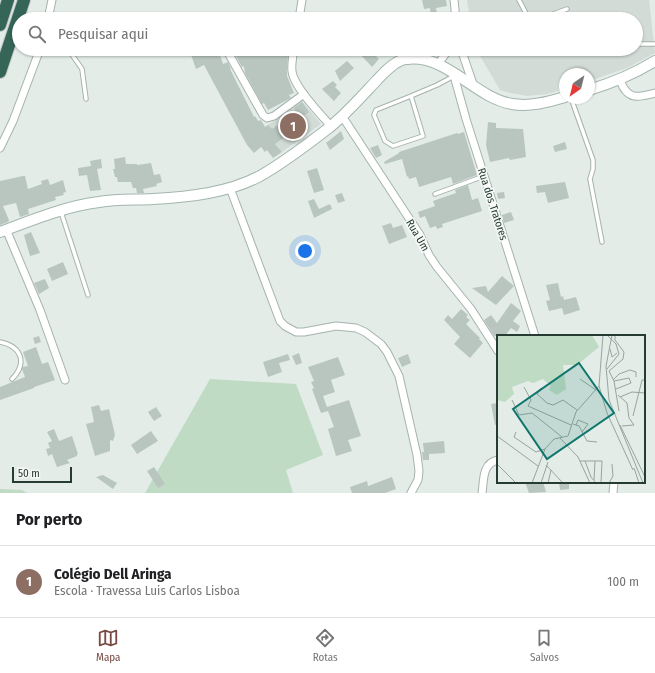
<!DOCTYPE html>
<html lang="pt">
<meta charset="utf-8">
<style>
body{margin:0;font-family:"Fira Sans Condensed",sans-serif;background:#f6f6f6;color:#202124}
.compass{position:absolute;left:559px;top:68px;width:36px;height:36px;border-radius:50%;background:#fff;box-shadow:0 1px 3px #0004;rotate:215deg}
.scale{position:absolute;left:12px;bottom:10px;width:60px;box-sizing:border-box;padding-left:4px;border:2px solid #253b33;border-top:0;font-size:11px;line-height:14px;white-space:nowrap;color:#253b33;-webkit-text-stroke:3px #f4f8f6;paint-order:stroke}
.you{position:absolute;left:305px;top:251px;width:14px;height:14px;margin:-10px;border:3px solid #fff;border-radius:50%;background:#1a73e8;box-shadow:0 0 0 6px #1a73e833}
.badge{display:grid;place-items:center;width:26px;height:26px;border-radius:50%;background:#784a43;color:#fff;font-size:13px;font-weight:700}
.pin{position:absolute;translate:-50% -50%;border:2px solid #fff;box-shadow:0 1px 4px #0006}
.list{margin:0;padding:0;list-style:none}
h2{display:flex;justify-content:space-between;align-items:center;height:52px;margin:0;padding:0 16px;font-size:17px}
h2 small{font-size:13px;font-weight:400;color:#757577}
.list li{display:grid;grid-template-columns:26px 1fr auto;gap:12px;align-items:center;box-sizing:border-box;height:72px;padding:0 16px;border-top:1px solid #e0e0e0}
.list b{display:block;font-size:15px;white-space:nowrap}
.list p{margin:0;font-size:13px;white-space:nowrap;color:#757577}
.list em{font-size:13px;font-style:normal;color:#757577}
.icon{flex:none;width:22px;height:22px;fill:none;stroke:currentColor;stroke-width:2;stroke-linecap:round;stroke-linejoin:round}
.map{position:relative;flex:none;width:655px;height:493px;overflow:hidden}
.search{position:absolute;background:#fff;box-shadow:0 1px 3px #0004;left:12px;right:12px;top:12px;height:44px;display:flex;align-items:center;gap:10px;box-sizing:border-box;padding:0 14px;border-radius:22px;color:#757577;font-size:15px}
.sheet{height:124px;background:#fff}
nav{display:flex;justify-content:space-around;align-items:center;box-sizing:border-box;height:56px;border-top:1px solid #e0e0e0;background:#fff;font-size:11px;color:#757577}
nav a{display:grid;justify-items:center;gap:2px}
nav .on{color:#784a43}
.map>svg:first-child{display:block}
.built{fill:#d2dbd6}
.green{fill:#bfdbc4}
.building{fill:#b9c6c0}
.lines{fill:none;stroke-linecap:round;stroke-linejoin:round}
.lane-casing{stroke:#a6b3ad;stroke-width:5.5}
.street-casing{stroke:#a6b3ad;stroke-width:9}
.secondary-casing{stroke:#a3b6ae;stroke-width:12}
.highway-casing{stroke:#c2c8c6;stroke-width:14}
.lane{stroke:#fff;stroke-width:3.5}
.street{stroke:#fff;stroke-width:7}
.secondary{stroke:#fff;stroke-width:10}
.highway{stroke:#346556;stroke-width:12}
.labels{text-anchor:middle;stroke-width:3.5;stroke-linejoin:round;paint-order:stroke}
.street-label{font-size:11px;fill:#253b33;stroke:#f4f8f6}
.inset-road{fill:none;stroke:#97a59f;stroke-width:1}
.view{fill:#0f766e;fill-opacity:0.15;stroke:#0f766e;stroke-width:2}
.inset-edge{fill:none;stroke:#253b33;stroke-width:2}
</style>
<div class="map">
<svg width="655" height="493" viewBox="0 0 655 493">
<rect width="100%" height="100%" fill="#e3ece7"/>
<path class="built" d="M467,0H649L655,53L627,68L589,81V74H565V89L547,94L527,96L506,92L500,90L476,49H636V19H470Z
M302,101L321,124L282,152L262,129Z"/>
<path class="green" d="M210,379L296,384L323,455L286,470L293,493H145Z
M0,489L22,490L27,493H0Z"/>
<path class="building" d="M422,0H446L447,6L436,8L438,19H431L430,8L424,9Z
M189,49H218L223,64L228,62L231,69H230L254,117L255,116L258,121L261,120L265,127L268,125L272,129L296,112L294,108L302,102L309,112L291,125L294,130L275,144L282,152L273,158L267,150L265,152L261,147L254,153L247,145L204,65L196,69Z
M232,49H289L287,65V76L294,93L289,95L291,98L268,110L264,103L262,104L245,73L244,66L242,67Z
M364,49H369L379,59L372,67L359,53Z
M347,61L354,68L340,81L335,71Z
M333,81L337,85L335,87L341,93L334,101L322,89Z
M488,122L496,123V128L523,129L526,157L510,160L509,158L490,162L486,145Z
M341,131L344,139L330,150L326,143Z
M464,132L477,175L453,184L451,177L419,187L416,177L409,179L408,176L407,177L402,159L385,164L384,162L399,153V152L457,133L458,134Z
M565,142L567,149L555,152L553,146Z
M378,145L382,155L376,158L370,148Z
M125,157L126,164H137V165L151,163L154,175L160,174L162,182L156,184L157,186L143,189L144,193H137L136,188H133L131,182H118L117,177H115L113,169H115L114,159Z
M101,159L102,168L97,169L101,190L90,191L87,175L79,176L78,168L91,166L90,161Z
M317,168L324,190L314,193L307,171Z
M23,176H25L28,189L42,184L41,181L48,179L50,185L63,180L66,192L63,193L64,195L55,197L56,200L28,209L29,214L20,217L16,203L3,206L9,220L8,222L0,225V181Z
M565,182L569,198L548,203L545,192L537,193L536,186Z
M468,185L472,200L478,198L482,211L442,224L443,227L437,229L436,226L430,228L425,216L420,218L418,212L435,206L433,201L456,193L455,190Z
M504,192L505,198L498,199L497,193Z
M342,193L345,201L338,203L335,195Z
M314,199L319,209L330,204L332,209L314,218L308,201Z
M511,212L514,220L504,223L502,215Z
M391,223L393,228L402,225L407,237L389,244L382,226Z
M31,232L40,253L30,256L24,235Z
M63,262L68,274L52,281L47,269Z
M502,276L514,286L496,305L472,288L486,286L488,292Z
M45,279L49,288L39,294L34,283Z
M558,283L561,297L563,296L564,300L576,297L580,310L564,315L562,308L549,311L546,301L550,300L546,285Z
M511,303L521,311L513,321L520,326L517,332L511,328L505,336H494L484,320L491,315L497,323Z
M461,309L468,315L466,317L470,320L466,324L480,338L479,339L483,343L470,358L454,344L460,337L444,320L448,315L452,319Z
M39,336L41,342L35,344L33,338Z
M36,347L42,364L48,362L55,380L34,387V388L0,400V387L25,377L22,369L23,367L28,366L23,352Z
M299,353L302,363L296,365L292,356Z
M288,354L290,360L279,363L282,372L268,377L263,362Z
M408,354L411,363L402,367L398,358Z
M338,357L345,375L331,380L335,392L323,396L327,407L349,400L361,436L348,440L352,451L336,456L328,429L334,427L328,411L321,413L312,389L314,388L311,382L314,381L308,367Z
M498,403V424L495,425L491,404Z
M99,405L101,411L109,409L115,435L113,441L110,440V451L95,456L86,424L94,422L91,407Z
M156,407L162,416L154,421L148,412Z
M54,429L59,441L72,436L78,454H77V456L67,460L70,463L57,467L52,454L48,456L46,449L50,448L48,443L52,441L47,432Z
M151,431L158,441L137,454L131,445Z
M444,441L445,453L429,454V460H423L422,452H424L423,443Z
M154,467L165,484L158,488L147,471Z
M103,475L117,483L113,489L96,477Z
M392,477L396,489L385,493H352L350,487L367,481L368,486Z
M525,482H543L546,492L529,493Z
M559,482H569V489L560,490Z"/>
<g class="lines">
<defs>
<path id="lane" d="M519,0L529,19
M540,19L567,9
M636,44H655
M68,49L82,69L86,99
M411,96L376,110L374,115L385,141L393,146L423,136L411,96L437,85L454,76
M571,98L593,160V169L590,179L602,242
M435,194L484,176
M61,212L88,295
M0,342C21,346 28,363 12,379"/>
<path id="street" d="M454,0L456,19
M48,19L52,0
M299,19L302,0
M226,49L263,115L267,118L274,116L304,94
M294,49C293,56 291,64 292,71C293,86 321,115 331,126
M461,49L474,87
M438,64L449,49
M453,72L466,119L535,336
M620,80C627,100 637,98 655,93
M342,116L420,235L429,255L437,267L471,309L498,351
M0,148L13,121L40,49
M230,188L280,321L285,326L296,332H304L336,326L356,328L365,332L381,344L387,352L399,376L417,455L419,471L418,480L411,493
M6,229L40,310L65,380
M482,493C484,480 482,463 498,460
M613,493L614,482"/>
<path id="secondary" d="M589,90C612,83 634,74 655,61
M0,232C32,220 66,206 99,202C117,199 135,200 153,199C189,197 228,193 260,176C285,162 308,144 330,127C347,113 362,96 377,80C382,75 387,69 393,65C397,62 403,59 407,59C447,54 475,98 512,104C530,107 548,102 565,97"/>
<path id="highway" d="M0,25L8,0
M0,72L24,0"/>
</defs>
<use href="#lane" class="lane-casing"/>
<use href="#street" class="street-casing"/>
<use href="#secondary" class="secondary-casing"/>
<use href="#highway" class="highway-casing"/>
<use href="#lane" class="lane"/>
<use href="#street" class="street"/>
<use href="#secondary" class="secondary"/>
<use href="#highway" class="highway"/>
</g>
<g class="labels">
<g class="street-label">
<text transform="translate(493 204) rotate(72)" y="4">Rua dos Tratores</text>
<text transform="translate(418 235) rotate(60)" y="4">Rua Um</text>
</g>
</g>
<g transform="translate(497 335)">
<rect width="148" height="148" fill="#e3ece7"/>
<path d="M0,0H95L102,12L80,30H66L69,54L60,60L52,55L54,51L46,44L36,48L31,46L15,52L17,59L8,67L0,65Z" fill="#bfdbc4"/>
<path class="inset-road" d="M110,0L119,9L122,19L110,34M115,0L109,31L112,65L146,148M118,0V5L127,17L126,24L112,36L117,46L122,76M113,14L115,22L120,18M83,44L99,55M116,45L122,39L133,35L139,37V42M117,46L132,43L134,48L119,54M102,51L110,78L136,135M27,52L34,65L31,71L74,90M44,53L40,59L50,68L56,70L66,65L80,75M121,60L130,68L132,83L137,90M123,62L135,57L148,58M15,65L22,80L35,78L65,102M136,81L145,45H148M76,89L82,91L90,106L100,107M79,90L81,85L91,89L85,97M123,90L148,142M125,91L137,90M19,97L17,102L39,117L48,114M0,101L41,131M63,103L81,122L93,148M83,126H105L104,148M88,126L94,142L99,148M0,129L19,148M49,130L66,148M137,133L142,148M97,145L98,126M35,148L48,114L57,104L71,101L79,77L102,51L106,0M44,148L51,127M51,148L54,135M112,148L116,141L115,129"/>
<path class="view" d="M82,28L117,78L50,124L16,74Z"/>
<rect width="148" height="148" class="inset-edge"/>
</g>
</svg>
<svg class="compass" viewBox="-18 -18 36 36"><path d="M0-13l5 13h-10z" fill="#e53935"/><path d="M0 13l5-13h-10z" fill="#757577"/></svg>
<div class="scale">50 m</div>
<div class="you"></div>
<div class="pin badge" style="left:293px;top:126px;background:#8d6e63">1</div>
<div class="search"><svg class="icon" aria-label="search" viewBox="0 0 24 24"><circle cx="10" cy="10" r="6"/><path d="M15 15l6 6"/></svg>Pesquisar aqui</div>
</div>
<section class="sheet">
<h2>Por perto<small></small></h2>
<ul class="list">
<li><span class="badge" style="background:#8d6e63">1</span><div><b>Colégio Dell Aringa</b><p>Escola · Travessa Luis Carlos Lisboa</p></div><em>100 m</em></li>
</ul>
</section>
<nav>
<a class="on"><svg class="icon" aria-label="map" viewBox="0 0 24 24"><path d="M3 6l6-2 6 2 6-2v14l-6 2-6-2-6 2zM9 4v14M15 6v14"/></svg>Mapa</a>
<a><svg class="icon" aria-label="directions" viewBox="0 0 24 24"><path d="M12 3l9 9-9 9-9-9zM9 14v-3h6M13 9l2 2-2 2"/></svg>Rotas</a>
<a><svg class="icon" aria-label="saved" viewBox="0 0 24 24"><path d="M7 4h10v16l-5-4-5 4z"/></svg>Salvos</a>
</nav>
